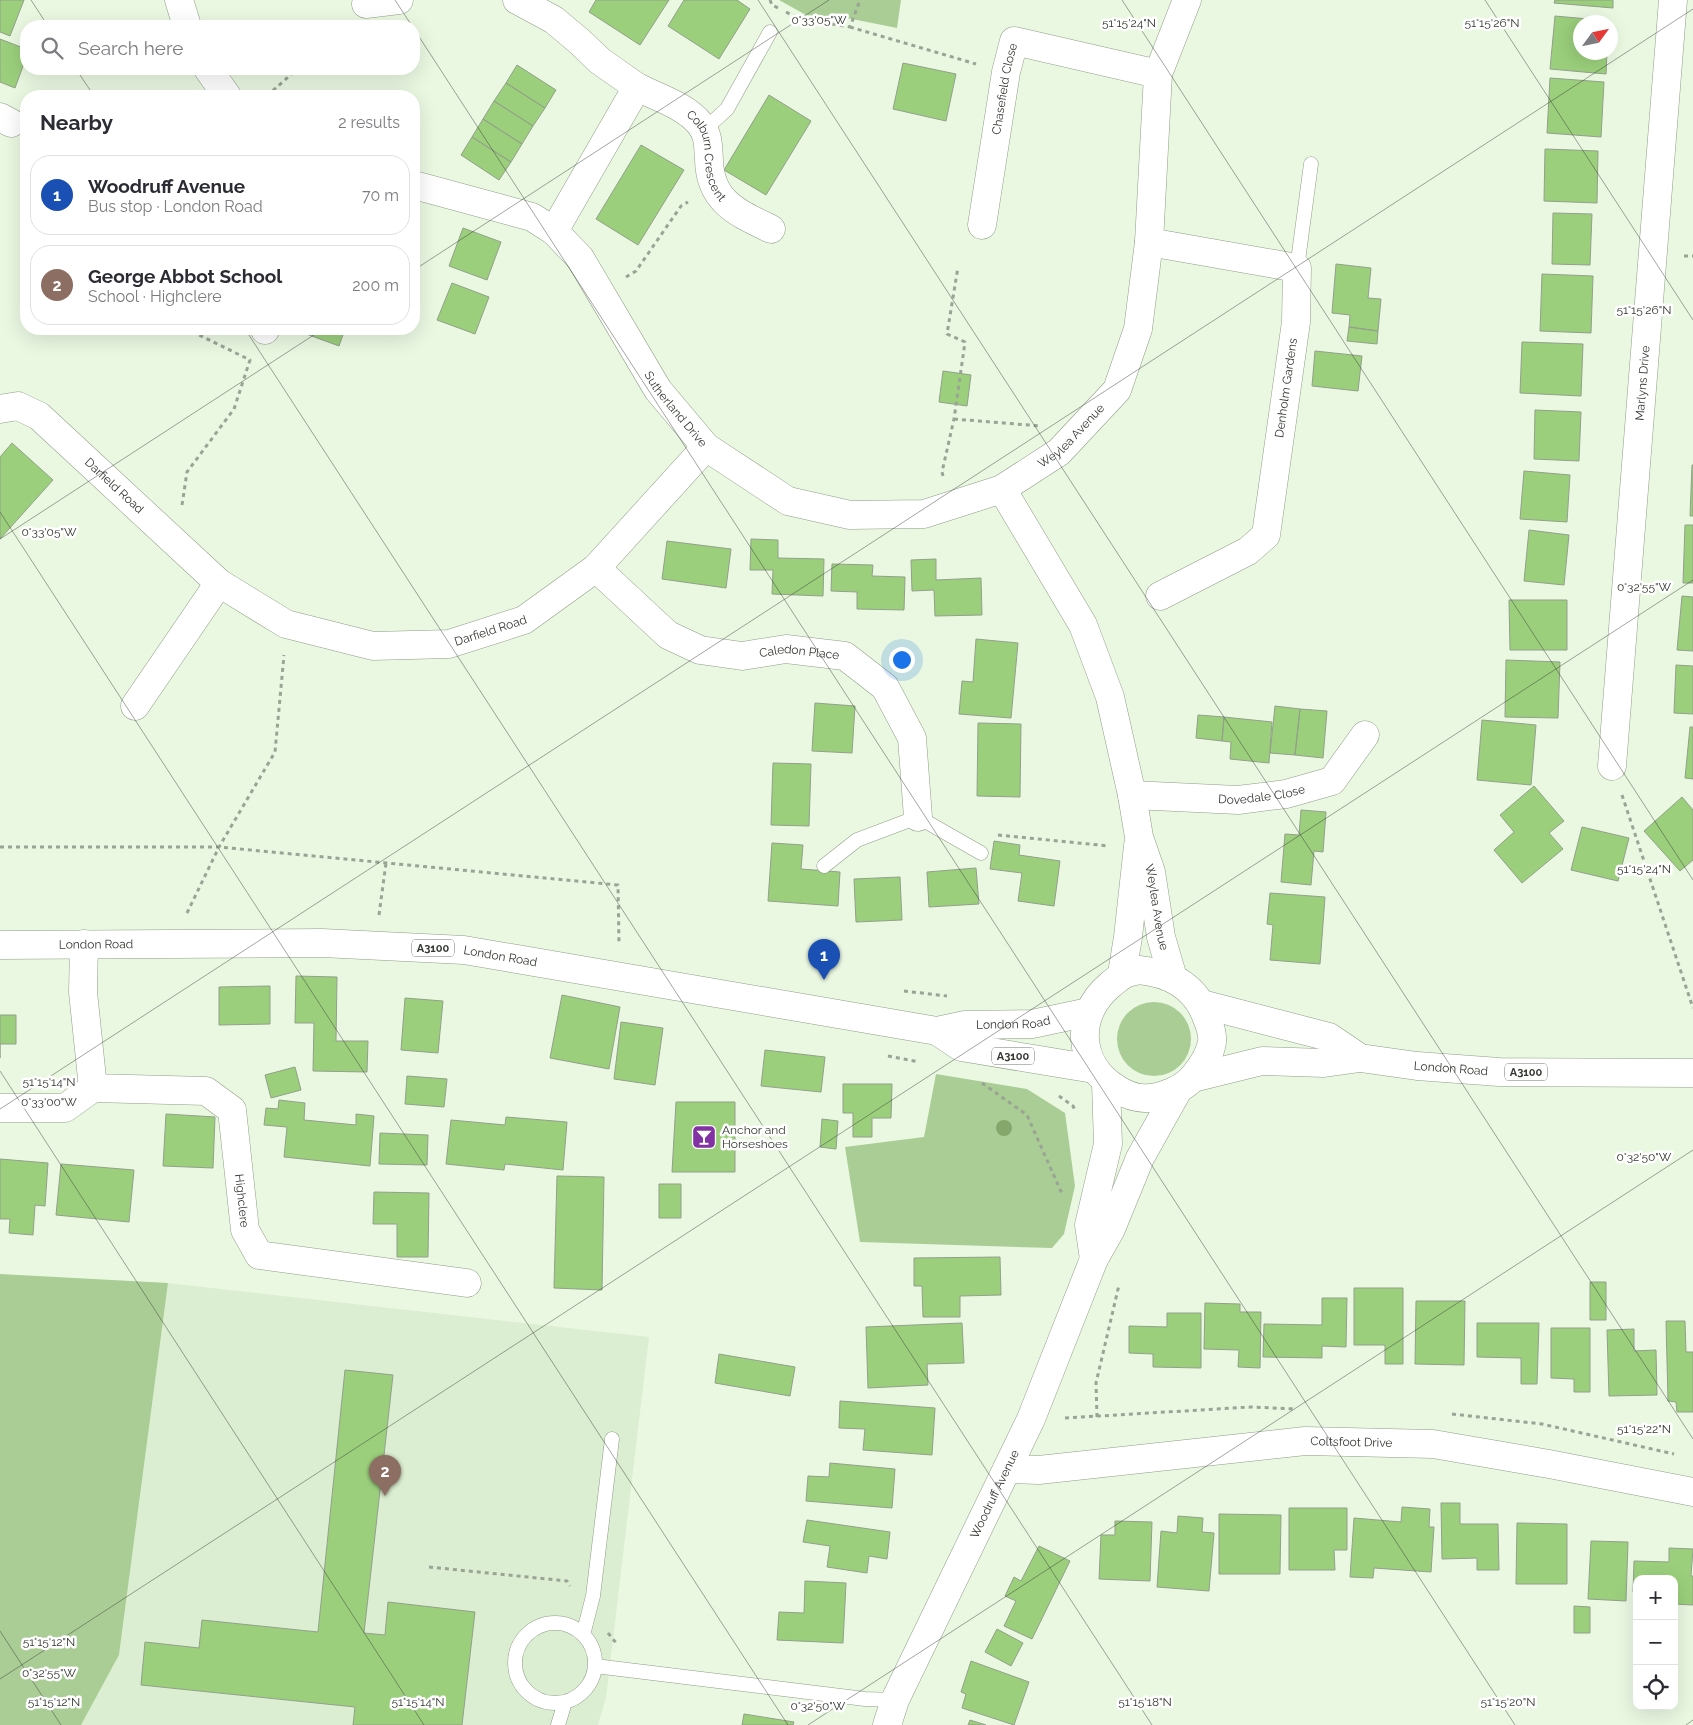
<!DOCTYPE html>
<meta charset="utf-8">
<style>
body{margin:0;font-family:Raleway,sans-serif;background:#f2f2f3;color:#2b2b33}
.controls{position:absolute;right:15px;bottom:15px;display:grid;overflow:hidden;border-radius:10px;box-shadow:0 5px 20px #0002}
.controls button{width:45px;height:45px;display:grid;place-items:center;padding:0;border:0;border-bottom:1px solid #e1e1e2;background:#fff;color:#2b2b33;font:25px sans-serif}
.compass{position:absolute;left:1573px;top:15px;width:45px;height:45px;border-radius:50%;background:#fff;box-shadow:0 5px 20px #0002;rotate:57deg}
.you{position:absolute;left:901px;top:659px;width:18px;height:18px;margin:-12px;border:4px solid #fff;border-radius:50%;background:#1a73e8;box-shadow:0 0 0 8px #1a73e833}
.badge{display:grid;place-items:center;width:32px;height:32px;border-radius:50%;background:#db2777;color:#fff;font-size:16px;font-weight:700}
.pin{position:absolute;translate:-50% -41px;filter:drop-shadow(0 1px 2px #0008)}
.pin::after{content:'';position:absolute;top:26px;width:18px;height:15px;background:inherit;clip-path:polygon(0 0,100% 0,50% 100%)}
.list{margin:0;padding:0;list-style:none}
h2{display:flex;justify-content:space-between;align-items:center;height:65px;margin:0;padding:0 20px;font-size:21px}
h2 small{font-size:16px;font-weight:400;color:#7c7c81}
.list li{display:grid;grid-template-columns:32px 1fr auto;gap:15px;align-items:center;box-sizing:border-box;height:80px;margin:0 10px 10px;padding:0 10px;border:1px solid #e1e1e2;border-radius:20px}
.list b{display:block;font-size:19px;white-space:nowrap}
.list p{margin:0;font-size:16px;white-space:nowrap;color:#7c7c81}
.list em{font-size:16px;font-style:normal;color:#7c7c81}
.icon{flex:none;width:28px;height:28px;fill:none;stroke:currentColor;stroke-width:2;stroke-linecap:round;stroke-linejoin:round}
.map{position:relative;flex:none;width:1693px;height:1725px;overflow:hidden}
.search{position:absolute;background:#fff;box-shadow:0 5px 20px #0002;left:20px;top:20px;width:400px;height:55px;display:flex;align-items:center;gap:12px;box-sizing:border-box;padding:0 18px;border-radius:20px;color:#7c7c81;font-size:19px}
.panel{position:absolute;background:#fff;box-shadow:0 5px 20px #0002;left:20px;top:90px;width:400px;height:245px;border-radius:20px}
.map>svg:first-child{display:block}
.built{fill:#dbeed1}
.green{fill:#aacd96}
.building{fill:#9bcf7c;stroke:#92a08b}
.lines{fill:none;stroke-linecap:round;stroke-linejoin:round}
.lane-casing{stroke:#8f9d88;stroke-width:15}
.street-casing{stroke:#8f9d88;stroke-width:29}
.primary-casing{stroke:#8f9d88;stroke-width:29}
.path{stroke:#9aa495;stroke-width:3;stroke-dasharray:4 4;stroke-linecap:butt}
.lane{stroke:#fff;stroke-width:14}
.street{stroke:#fff;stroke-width:28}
.primary{stroke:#fff;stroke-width:28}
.tree{fill:#86a76c}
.ticks{fill:none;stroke:#333830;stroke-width:1;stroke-opacity:0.45}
.labels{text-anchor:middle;stroke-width:5;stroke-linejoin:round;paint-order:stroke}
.shield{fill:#fff;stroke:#70746e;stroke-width:1}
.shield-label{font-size:11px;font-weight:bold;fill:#333830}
.street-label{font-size:12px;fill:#333830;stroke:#fff}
.poi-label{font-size:12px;fill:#333830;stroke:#fff;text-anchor:start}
.ticks-label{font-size:12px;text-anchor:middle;fill:#333830;stroke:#fff;stroke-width:5;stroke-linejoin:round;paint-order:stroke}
</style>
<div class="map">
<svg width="1693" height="1725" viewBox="0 0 1693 1725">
<rect width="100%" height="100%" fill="#eaf8e2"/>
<path class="built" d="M168,1283L649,1337L606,1698L598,1725H81L119,1655Z"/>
<path class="green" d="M779,0H901L897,28L847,18L806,15Z
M1117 1039a37 37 0 1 1 74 0a37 37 0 1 1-74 0Z
M936,1074L1027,1089L1065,1113L1075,1186L1064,1234L1052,1248L860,1242L845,1147L924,1137Z
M0,1274L168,1283L119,1655L81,1725H0Z"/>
<path class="building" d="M0,0H24L10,36L0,32Z
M596,0H669L640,45L589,12Z
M684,0H737L750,9L719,59L668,26Z
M1555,0H1613V8L1554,3Z
M1555,16L1610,21L1580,22V52H1607L1606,74L1550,69Z
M0,39L26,49V58L15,88L0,82Z
M903,63L956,74L946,121L893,109Z
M517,65L556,90L545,108L506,83Z
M1550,78L1604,82L1601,137L1547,133Z
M506,83L545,108L533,126L494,101Z
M769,95L811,121L766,195L724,170Z
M494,101L533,126L522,144L483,119Z
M483,119L522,144L511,162L472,137Z
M472,137L511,162L499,180L461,155Z
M641,145L684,170L638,245L596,219Z
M1545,149L1598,151L1597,203L1544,201Z
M1553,213L1592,214L1590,265L1552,264Z
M463,228L501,242L487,280L449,266Z
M1336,264L1371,268L1368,298L1381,299L1378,331L1349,327L1350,315L1332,313Z
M1542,274L1593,276L1591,333L1540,331Z
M452,283L489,297L475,334L437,320Z
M1349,327L1378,331L1377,344L1347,341Z
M302,329H345L339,346L301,332Z
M1522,342L1583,344L1581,396L1520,393Z
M1315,351L1362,356L1358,391L1312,386Z
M943,371L971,375L967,406L939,402Z
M1535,410L1581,412L1579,461L1534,459Z
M12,443L53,480L0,539V457Z
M1692,465H1693V516H1690Z
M1524,471L1570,475L1567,522L1520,519Z
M1685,525H1693V583H1683Z
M1529,530L1569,535L1564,585L1524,581Z
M751,539L778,540V558L824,559L823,596L772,594L773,570H750Z
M667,541L731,549L726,588L662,579Z
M936,559V580L981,578L982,615L935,616L934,590L912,591L911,560Z
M832,564L873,565L872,576L905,577L904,610L857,609V592L831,591Z
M1682,596L1693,597V651L1677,650Z
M1509,600H1567V650H1510Z
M976,639L1018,643L1011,718L959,714L962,681L973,682Z
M1506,660L1560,662L1558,718L1505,717Z
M1676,665L1693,666V714L1674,713Z
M815,703L855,706L852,753L812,751Z
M1275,706L1300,709L1295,755L1270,753Z
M1300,709L1327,711L1323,758L1295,755Z
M1198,715L1224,717L1222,741L1196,738Z
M1224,717L1272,722L1269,763L1230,759L1231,742L1222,741Z
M1482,720L1536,725L1531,785L1477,780Z
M978,723L1021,724L1020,797L977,796Z
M1690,727H1693V779L1685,778Z
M773,763L811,764L809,826L771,825Z
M1534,786L1564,821L1549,833L1563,849L1522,883L1494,850L1514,832L1500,815Z
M1682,797L1693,810V860L1680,871L1644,831Z
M1301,810L1326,812L1323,852L1314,851L1311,885L1281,882L1285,834L1299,835Z
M1582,827L1629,838L1618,881L1571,870Z
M994,841L1020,845L1019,855L1060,861L1054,906L1018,901L1022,873L990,869Z
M772,843L803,845L801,869L840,872L838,906L768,901Z
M976,868L979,904L929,907L927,872Z
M900,877L902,920L856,922L854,879Z
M1270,893L1325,897L1320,964L1270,960L1273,925L1267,924Z
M296,976L337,977L336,1041H368L367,1072L313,1071L314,1023H295Z
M270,986V1024L219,1025V987Z
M562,995L620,1007L609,1069L550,1058Z
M405,998L443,1001L438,1053L401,1050Z
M0,1015H16V1044H0V1058Z
M621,1022L663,1028L655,1085L614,1079Z
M765,1050L825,1057L821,1092L761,1086Z
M295,1067L301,1090L271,1098L265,1075Z
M407,1076L447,1079L444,1107L405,1104Z
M843,1084H892L891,1118H872V1137H853V1113H843Z
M279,1100L305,1103L304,1120L356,1125V1114L374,1116L370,1166L284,1157L287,1127L264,1125L266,1108L278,1109Z
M676,1102H735V1172H672Z
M166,1114L215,1117L213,1168L163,1166Z
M506,1117L567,1122L563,1170L505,1164L504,1170L446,1164L451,1120L505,1125Z
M822,1119L838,1121L836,1149L820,1147Z
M380,1133L428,1135L427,1165L379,1164Z
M0,1159L48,1163L45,1206L35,1205L33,1235L9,1233L10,1219H0Z
M61,1164L134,1170L129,1222L56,1215Z
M557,1176L604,1177L602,1290L554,1288Z
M659,1184H681V1218H659Z
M374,1192L429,1193L428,1257H397V1224H373Z
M1000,1257L1001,1295L960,1296V1317H923L922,1286H914V1258Z
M1590,1282H1606V1320H1590Z
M1354,1288H1403V1364H1385V1345H1354Z
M1322,1298H1347L1346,1347L1322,1346V1358L1263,1357L1264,1324L1322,1325Z
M1416,1301H1465L1464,1365L1415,1364Z
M1205,1303L1240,1304V1312H1261L1260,1368L1238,1367L1239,1350L1204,1349Z
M1167,1313H1201V1368L1153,1367V1354L1129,1353V1326L1167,1327Z
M1666,1321H1685L1686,1352H1693V1412H1677L1676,1402L1668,1401Z
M962,1323L964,1363L927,1364L928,1385L868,1388L866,1327Z
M1477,1323H1539L1537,1384H1521V1358L1477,1357Z
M1551,1328H1590V1392H1574V1379L1551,1378Z
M1634,1329V1351L1656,1350L1657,1395L1609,1396L1607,1330Z
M719,1354L795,1367L790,1396L715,1383Z
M345,1370L393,1375L364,1633L385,1635L388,1602L475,1612L462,1725H353L355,1707L141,1685L145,1642L199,1648L202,1620L318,1632Z
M840,1401L935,1408L932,1455L863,1450L865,1429L839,1428Z
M830,1463L895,1469L892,1508L806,1501L808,1476L829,1477Z
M1441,1503H1460V1524H1498L1499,1570H1477V1558L1442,1559Z
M1402,1507L1430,1509L1429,1527H1434L1431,1572L1374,1568L1373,1578L1350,1577L1354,1518L1401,1522Z
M1289,1508H1347V1550H1334L1335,1570H1289Z
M1219,1514L1281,1515L1280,1574H1219Z
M1178,1516L1203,1518L1202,1532L1214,1533L1209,1591L1157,1587L1161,1531L1177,1533Z
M807,1520L890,1532L887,1559L869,1556L867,1573L827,1567L830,1546L803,1542Z
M1115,1521L1152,1522L1150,1581L1099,1579L1101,1535H1115Z
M1517,1523L1567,1524V1584H1516Z
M1591,1541L1628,1542L1626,1601L1588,1599Z
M1039,1546L1070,1561L1032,1639L1004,1626L1016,1601L1005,1596L1014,1577L1021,1581Z
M1669,1548L1693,1549L1691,1576H1693V1605L1674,1604V1579H1637V1592H1633L1634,1561L1669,1562Z
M805,1581L846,1583L843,1643L777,1640L779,1612L804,1613Z
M1574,1606L1590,1607V1633H1574Z
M997,1629L1023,1643L1011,1666L985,1652Z
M971,1661L1029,1682L1014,1725L962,1708L966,1694L961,1692Z
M744,1714L794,1722L793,1725H742Z
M970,1720L986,1725H968Z"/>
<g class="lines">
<defs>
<path id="lane" d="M704,130L727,109L770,32
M1297,268L1311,164
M824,866L857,840L918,817L981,853
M515 1663a40 40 0 1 1 80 0a40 40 0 1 1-80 0Z
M583,1635L593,1596L612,1439
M595,1666L865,1699L895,1700
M558,1725L565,1702"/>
<g id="street">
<path d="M179,0L187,26"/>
<path d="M517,0L554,20L579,41L600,61L637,87L554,231"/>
<path d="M366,4L399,0"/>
<path d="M208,69L227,96"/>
<path id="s1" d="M637,87C657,97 686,106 700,124C709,135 708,147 709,160C710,202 738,213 771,229"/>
<path d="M0,117L11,123"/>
<path id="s2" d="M414,185L532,217L554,231L580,258L658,390L706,447L788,501L850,515L924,514L1002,489L1059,452L1117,390L1138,329L1149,242L1158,74L1187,0"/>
<path id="s3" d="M982,225L1006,72L1014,41L1158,74"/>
<path d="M1149,242L1297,268L1296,322L1266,535L1248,551L1160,596"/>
<path d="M265,330V329"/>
<path id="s4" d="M0,409L18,406L39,416L219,583L286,624L373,646L449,644L524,620L596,568L706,447"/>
<path id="s5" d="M1002,489L1083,625L1110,697L1132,795L1139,837L1151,872L1161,937L1173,978"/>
<path id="s6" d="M596,568L668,635L700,650L742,656L786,649L845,656L885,687L912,738L918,817"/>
<path d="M135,706L219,583"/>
<path id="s7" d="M1612,766L1673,0"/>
<path id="s8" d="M1132,795L1238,800L1286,794L1332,781L1365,735"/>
<path id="s9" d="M84,944L83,992L93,1088L206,1091L232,1110L245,1230L259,1255L467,1283"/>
<path d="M1122,974L1128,937L1138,846"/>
<path d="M0,1108H65L93,1088"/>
<path d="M1094,1259L1089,1225L1108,1144L1106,1083"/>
<path id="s10" d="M1007,1469L1039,1470L1305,1441L1433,1444L1549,1464L1693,1492"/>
<path id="s11" d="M887,1725L895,1700L1031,1419L1094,1259L1111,1229L1140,1158L1178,1090"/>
</g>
<g id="primary">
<path id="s12" d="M0,945L322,943L464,950L937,1031L965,1025L1032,1024L1089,1012"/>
<path d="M1139,970C1170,973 1195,986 1206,1016C1209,1023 1213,1034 1212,1042C1210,1055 1203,1065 1195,1075C1187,1086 1176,1091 1164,1095C1147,1101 1133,1099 1117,1089C1077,1065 1074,1015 1110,985C1124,974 1121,974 1139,970Z"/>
<path d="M1202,1004L1329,1037L1360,1058"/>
<path d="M937,1031L961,1047L1094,1069"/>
<path id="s13" d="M1193,1078L1262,1061L1324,1063L1360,1058L1417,1066L1499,1072L1693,1073"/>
</g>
</defs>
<use href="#lane" class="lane-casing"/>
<use href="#street" class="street-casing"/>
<use href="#primary" class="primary-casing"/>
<path class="path" d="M770,0L772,5L778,8
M786,12L797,18L850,27L860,0
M850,27L976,64
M267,96L297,69
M26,206L24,218L26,226
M1684,256H1693
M626,277L636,271L681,206L688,202
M954,419L1041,426
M943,476L942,472L954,419L965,342L947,334L958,267
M182,505L187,472L234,409L250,360L187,329
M1622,795L1693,1008
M998,835L1109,846
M0,847H219L618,885L619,945
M187,913L219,847L275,752L284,655
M379,915L386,863
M904,991L947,996
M888,1056L919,1062
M982,1083L1027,1115L1063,1196
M1059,1096L1073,1106L1075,1110
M1452,1414L1542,1424L1674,1454
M1097,1417L1096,1383L1119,1285
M1065,1418L1251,1407L1296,1409
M429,1567L567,1581L570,1586
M608,1633L617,1644"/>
<use href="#lane" class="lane"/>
<use href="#street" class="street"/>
<use href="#primary" class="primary"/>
</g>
<circle class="tree" cx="1004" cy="1128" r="8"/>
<path class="ticks" d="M31,0L48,26M395,0L412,26M758,0L1693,1439M1122,0L1693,880M1485,0L1693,320M414,29L1515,1725M76,69L94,96M414,270L829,0M245,329L1152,1725M0,512L788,1725M0,539L323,329M0,1071L424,1725M0,1109L1693,9M0,1631L61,1725M0,1679L1693,580M808,1725L1693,1150M1686,1725L1693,1720"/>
<defs>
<symbol id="bar-square" viewBox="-11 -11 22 22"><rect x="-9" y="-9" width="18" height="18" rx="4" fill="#8232a2" stroke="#fff"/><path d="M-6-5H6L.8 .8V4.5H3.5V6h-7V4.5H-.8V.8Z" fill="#fff"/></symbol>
</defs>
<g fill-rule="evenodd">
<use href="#bar-square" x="690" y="1123" width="28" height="28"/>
</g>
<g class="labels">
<g class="shield">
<rect x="412" y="939.5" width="42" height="17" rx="4"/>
<rect x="992" y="1047.5" width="42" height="17" rx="4"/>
<rect x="1505" y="1063.5" width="42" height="17" rx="4"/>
</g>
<g class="shield-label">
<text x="433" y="952">A3100</text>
<text x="1013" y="1060">A3100</text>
<text x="1526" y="1076">A3100</text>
</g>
<g class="street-label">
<text dy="4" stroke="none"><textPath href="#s3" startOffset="138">Chasefield Close</textPath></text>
<text dy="4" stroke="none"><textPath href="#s1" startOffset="106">Colburn Crescent</textPath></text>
<text dy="4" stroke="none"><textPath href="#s7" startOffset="384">Marlyns Drive</textPath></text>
<text transform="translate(1286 388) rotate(-82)" y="4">Denholm Gardens</text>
<text dy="4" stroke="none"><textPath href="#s2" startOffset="365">Sutherland Drive</textPath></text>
<text dy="4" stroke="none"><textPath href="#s2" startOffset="819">Weylea Avenue</textPath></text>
<text dy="4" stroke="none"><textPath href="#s4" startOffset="144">Darfield Road</textPath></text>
<text dy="4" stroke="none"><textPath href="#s4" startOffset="575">Darfield Road</textPath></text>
<text dy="4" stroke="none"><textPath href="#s6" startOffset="234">Caledon Place</textPath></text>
<text dy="4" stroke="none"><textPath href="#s8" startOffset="130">Dovedale Close</textPath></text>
<text dy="4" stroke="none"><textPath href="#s5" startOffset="451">Weylea Avenue</textPath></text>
<text dy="4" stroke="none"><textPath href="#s12" startOffset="96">London Road</textPath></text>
<text dy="4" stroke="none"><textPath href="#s12" startOffset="501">London Road</textPath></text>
<text dy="4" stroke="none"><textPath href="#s12" startOffset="1021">London Road</textPath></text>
<text dy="4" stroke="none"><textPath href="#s13" startOffset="261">London Road</textPath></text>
<text dy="4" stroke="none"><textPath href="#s9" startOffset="381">Highclere</textPath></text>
<text dy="4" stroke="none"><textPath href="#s10" startOffset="346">Coltsfoot Drive</textPath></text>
<text dy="4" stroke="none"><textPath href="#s11" startOffset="255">Woodruff Avenue</textPath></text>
</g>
<g class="poi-label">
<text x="722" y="1134">Anchor and<tspan x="722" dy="14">Horseshoes</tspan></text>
</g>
</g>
<g class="ticks-label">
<text x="819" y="24">0°33'05"W</text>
<text x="1492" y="27">51°15'26"N</text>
<text x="1129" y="27">51°15'24"N</text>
<text x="1644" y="314">51°15'26"N</text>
<text x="49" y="536">0°33'05"W</text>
<text x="1644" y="591">0°32'55"W</text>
<text x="1644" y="873">51°15'24"N</text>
<text x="49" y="1086">51°15'14"N</text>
<text x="49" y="1106">0°33'00"W</text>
<text x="1644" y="1161">0°32'50"W</text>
<text x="1644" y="1433">51°15'22"N</text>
<text x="49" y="1646">51°15'12"N</text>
<text x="49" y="1677">0°32'55"W</text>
<text x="54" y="1706">51°15'12"N</text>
<text x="418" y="1706">51°15'14"N</text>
<text x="1145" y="1706">51°15'18"N</text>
<text x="1508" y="1706">51°15'20"N</text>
<text x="818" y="1710">0°32'50"W</text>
</g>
</svg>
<div class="controls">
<button>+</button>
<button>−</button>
<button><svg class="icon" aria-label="locate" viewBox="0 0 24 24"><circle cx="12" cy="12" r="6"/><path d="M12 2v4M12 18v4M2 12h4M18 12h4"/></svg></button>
</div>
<svg class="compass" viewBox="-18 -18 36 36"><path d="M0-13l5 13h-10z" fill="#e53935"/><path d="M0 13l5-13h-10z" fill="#7c7c81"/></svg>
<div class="you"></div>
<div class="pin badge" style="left:824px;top:980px;background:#1a4fb4">1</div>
<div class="pin badge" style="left:385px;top:1496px;background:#8d6e63">2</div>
<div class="search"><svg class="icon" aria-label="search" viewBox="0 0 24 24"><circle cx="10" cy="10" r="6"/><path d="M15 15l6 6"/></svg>Search here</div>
<section class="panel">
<h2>Nearby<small>2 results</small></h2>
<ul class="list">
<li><span class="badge" style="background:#1a4fb4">1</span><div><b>Woodruff Avenue</b><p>Bus stop · London Road</p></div><em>70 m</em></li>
<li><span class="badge" style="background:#8d6e63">2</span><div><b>George Abbot School</b><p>School · Highclere</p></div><em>200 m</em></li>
</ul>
</section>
</div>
